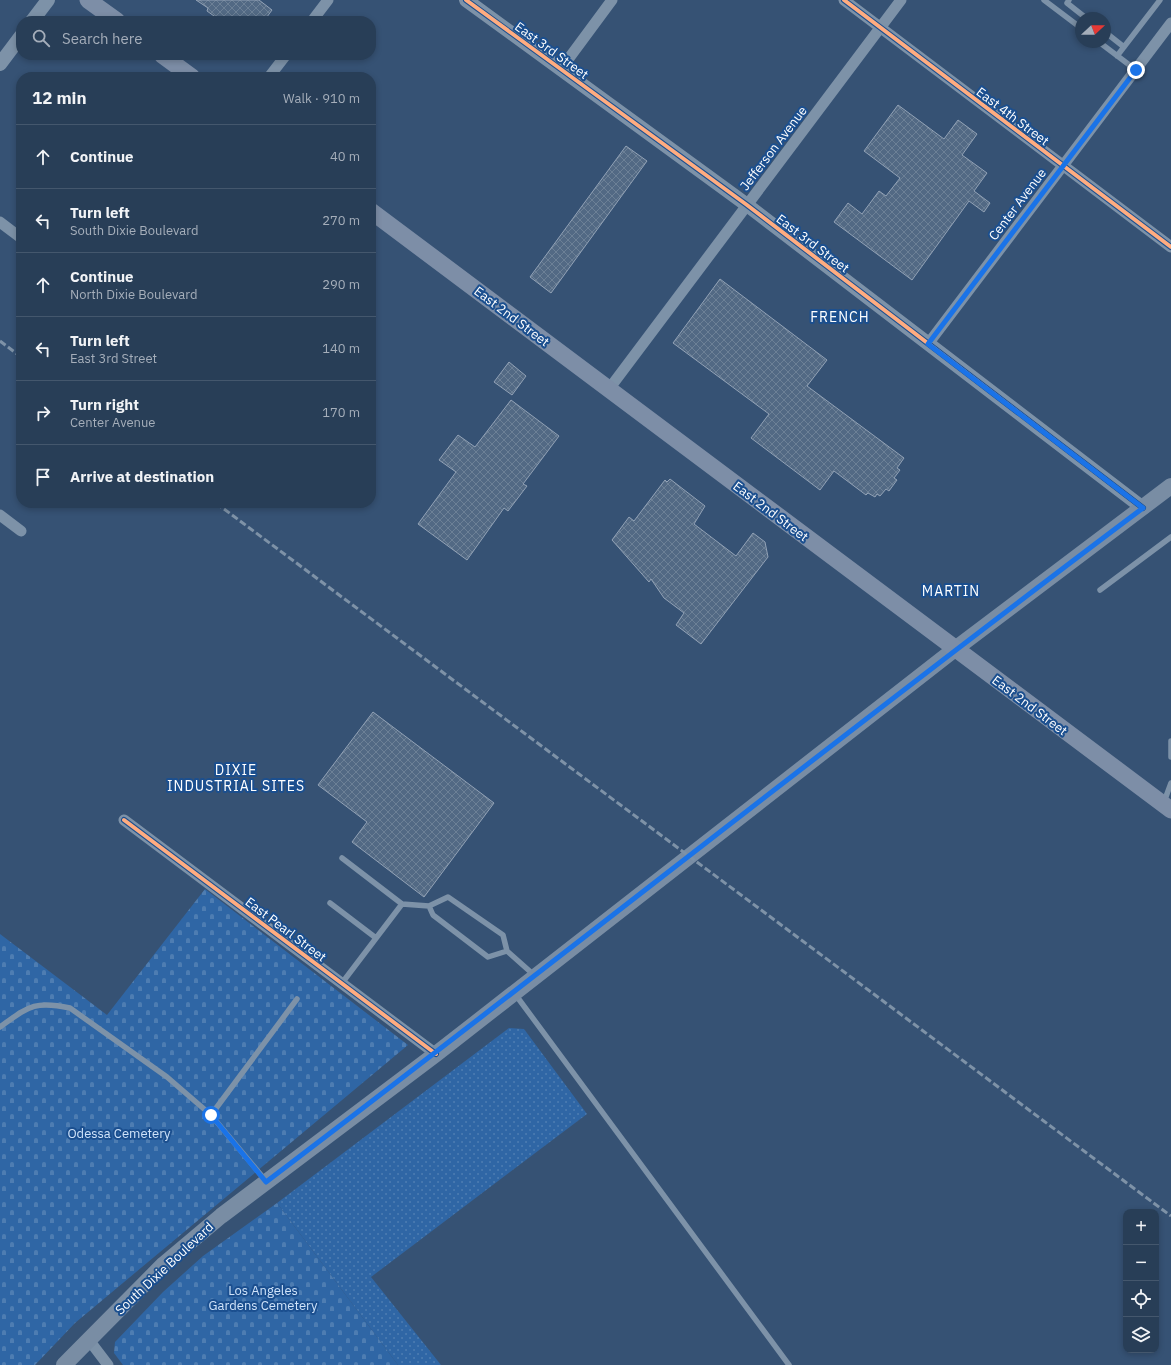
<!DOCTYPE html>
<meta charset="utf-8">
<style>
body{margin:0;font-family:"IBM Plex Sans",sans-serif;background:#30455d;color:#f1f3f6}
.controls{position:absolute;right:12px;bottom:12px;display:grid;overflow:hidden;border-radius:8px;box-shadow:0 2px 6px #0003}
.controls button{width:36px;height:36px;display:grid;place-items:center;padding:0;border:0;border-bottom:1px solid #44576d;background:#283e57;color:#f1f3f6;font:20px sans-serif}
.compass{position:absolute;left:1075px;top:12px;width:36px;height:36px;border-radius:50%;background:#283e57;box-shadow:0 2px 6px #0003;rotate:68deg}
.stop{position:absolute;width:12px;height:12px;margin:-9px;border:3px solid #1a73e8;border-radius:50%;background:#fff}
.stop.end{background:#1a73e8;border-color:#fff;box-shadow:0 1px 4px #0008}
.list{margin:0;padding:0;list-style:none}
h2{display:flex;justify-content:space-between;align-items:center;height:52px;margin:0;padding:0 16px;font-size:17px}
h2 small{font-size:13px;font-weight:400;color:#a5aeba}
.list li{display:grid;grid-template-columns:26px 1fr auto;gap:12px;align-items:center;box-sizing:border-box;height:64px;padding:0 16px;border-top:1px solid #44576d}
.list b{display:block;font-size:15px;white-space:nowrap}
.list p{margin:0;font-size:13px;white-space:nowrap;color:#a5aeba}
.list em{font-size:13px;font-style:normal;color:#a5aeba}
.icon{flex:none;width:22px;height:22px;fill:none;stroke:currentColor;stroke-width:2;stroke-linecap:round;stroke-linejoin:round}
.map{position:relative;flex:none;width:1171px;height:1365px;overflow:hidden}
.search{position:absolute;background:#283e57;box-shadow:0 2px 6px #0003;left:16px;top:16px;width:360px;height:44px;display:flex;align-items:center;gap:10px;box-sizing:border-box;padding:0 14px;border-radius:16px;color:#a5aeba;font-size:15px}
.panel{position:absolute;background:#283e57;box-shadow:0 2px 6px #0003;left:16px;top:72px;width:360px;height:436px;border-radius:16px}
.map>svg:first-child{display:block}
.grass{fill:url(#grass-dots)}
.cemetery{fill:url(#cemetery-stones)}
.building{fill:url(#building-cross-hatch);stroke:#92a2b6}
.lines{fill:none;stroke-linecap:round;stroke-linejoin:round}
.service{stroke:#7d92a8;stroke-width:5.5}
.minor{stroke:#7d92a8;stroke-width:11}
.tertiary{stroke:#7d92a8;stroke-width:14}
.secondary{stroke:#798da4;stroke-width:16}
.primary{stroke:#7d8ea7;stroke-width:17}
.rail{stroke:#7e92a7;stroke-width:3;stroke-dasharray:7 3;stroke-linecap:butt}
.cycleway-casing{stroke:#1b4f8f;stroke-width:6}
.cycleway{stroke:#ffac80;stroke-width:4}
.route{stroke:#1a73e8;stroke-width:5}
.labels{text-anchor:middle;stroke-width:4;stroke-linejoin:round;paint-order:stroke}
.street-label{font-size:13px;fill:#fff;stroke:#1b4f8f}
.park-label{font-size:13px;fill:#cfe3fa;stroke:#1b4f8f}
.neighbourhood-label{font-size:14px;letter-spacing:1px;fill:#fff;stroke:#1b4f8f}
</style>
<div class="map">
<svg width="1171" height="1365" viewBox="0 0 1171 1365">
<defs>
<pattern id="grass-dots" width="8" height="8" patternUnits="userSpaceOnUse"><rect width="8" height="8" fill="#2f66a5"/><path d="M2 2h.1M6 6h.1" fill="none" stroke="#4e7db2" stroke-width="1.8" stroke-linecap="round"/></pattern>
<pattern id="cemetery-stones" width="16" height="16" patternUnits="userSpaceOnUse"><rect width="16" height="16" fill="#2f66a5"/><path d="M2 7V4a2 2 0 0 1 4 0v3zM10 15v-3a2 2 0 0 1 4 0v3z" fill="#4e7db2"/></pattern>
<pattern id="building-cross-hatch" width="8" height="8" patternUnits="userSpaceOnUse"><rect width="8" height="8" fill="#526984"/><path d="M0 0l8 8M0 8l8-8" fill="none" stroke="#6c8096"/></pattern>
</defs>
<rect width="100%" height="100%" fill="#365274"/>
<path class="grass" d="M509,1028L524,1029L587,1114L371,1277L441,1365H398L277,1203Z"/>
<path class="cemetery" d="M205,889L408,1045L75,1323L35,1365H0V934L107,1015Z
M277,1203L398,1365H123L114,1353L115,1342L163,1292L203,1256Z"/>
<path class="building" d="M196,0H259L272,10L264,21H221L207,11L208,8Z
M898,105L944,139L958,120L977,134L962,155L987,173L974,191L990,203L984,212L969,201L912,280L834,222L848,203L862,214L879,191L886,196L900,178L864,151Z
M626,146L647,161L551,293L530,277Z
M720,279L827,360L807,386L904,458L897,468L900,470L894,478L897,480L889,491L886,489L880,496L877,494L875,497L868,493L866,495L834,471L820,490L751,438L769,414L673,343Z
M509,362L526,376L512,395L494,382Z
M511,400L559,436L523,484L527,486L508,511L504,508L467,560L418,524L456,472L439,460L458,435L475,447Z
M670,479L705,506L694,524L736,556L753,533L765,542L768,557L701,644L676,625L684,613L664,598L651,579L649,582L612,540L629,517L634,521L665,480L667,482Z
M373,712L494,803L424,897L352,842L367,822L318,785Z"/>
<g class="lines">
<path class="service" d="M1044,0L1081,28
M1069,0L1067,3L1086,18
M1105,32L1124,47
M1099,42L1136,70
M1117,56L1160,0
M1100,590L1171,537
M1171,741V757
M1164,802L1171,783
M330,903L376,938
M402,904L429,906L448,897L503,935L507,951L488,957L433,915L429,906
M507,951L534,975
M342,983L402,904L342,858
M515,994L789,1365
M0,1027C28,1007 34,1000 70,1008L167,1077L211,1115
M266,1181L211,1115L297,999"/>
<path class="minor" d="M844,0L1171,247
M312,21L328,0
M561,69L612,0
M269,77L286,55
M0,222L21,238
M928,344L1171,23
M609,389L901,0
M0,515L21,531
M124,820L436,1054
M89,1340L108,1365"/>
<path class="tertiary" d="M466,0L747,205L1143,508
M32,21L48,0
M0,64L21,36"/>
<path class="secondary" d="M64,1365L164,1264L221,1216L436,1054L955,649L1171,486"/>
<path class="primary" d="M88,0L117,21
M162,55L192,77
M371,211L1171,810"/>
<path class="rail" d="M0,341L21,357
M216,503L1171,1216"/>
<defs>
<path id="cycleway" d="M466,0L747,205L1143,508
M844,0L1171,247
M124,820L436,1054"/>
</defs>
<use href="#cycleway" class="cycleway-casing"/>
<use href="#cycleway" class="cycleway"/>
</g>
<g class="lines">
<path class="route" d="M211,1115L266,1182C560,959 848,729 1143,508L928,344L1136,70"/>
</g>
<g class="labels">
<g class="street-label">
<text transform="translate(552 50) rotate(36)" y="5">East 3rd Street</text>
<text transform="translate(1013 116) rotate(37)" y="5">East 4th Street</text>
<text transform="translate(773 148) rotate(-53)" y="5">Jefferson Avenue</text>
<text transform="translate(1017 204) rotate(-53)" y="5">Center Avenue</text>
<text transform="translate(813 243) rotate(37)" y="5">East 3rd Street</text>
<text transform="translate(512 316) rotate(37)" y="5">East 2nd Street</text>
<text transform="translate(771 511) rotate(37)" y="5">East 2nd Street</text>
<text transform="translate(1030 705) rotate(37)" y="5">East 2nd Street</text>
<text transform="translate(286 929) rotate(37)" y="5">East Pearl Street</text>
<text transform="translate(164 1268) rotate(-43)" y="5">South Dixie Boulevard</text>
</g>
<g class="park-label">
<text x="119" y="1138">Odessa Cemetery</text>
<text x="263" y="1295">Los Angeles<tspan x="263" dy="15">Gardens Cemetery</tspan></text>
</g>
<g class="neighbourhood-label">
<text x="840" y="322">FRENCH</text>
<text x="951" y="596">MARTIN</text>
<text x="236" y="775">DIXIE<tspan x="236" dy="16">INDUSTRIAL SITES</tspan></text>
</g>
</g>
</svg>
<div class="controls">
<button>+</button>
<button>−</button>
<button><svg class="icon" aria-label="locate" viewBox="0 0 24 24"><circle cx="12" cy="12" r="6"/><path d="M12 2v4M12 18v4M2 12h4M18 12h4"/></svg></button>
<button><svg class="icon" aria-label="layers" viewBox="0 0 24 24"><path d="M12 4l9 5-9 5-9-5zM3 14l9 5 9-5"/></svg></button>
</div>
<svg class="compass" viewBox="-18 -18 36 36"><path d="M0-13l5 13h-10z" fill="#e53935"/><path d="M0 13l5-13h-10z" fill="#a5aeba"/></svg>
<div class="stop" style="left:211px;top:1115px"></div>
<div class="stop end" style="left:1136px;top:70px"></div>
<div class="search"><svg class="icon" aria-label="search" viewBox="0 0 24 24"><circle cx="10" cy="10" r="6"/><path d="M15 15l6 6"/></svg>Search here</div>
<section class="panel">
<h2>12 min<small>Walk · 910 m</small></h2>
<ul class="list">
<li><svg class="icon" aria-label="ahead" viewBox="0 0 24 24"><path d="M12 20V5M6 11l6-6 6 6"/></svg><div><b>Continue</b></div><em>40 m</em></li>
<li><svg class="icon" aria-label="left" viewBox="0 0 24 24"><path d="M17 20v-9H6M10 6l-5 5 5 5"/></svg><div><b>Turn left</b><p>South Dixie Boulevard</p></div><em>270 m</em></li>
<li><svg class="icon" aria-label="ahead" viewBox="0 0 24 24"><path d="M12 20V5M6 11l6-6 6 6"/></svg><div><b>Continue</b><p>North Dixie Boulevard</p></div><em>290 m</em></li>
<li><svg class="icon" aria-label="left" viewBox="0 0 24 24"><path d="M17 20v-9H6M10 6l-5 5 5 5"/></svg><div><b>Turn left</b><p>East 3rd Street</p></div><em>140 m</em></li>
<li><svg class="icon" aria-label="right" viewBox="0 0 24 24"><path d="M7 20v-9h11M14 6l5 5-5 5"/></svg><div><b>Turn right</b><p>Center Avenue</p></div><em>170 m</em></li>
<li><svg class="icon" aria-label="arrive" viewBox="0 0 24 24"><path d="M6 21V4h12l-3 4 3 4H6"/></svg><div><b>Arrive at destination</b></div></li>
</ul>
</section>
</div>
